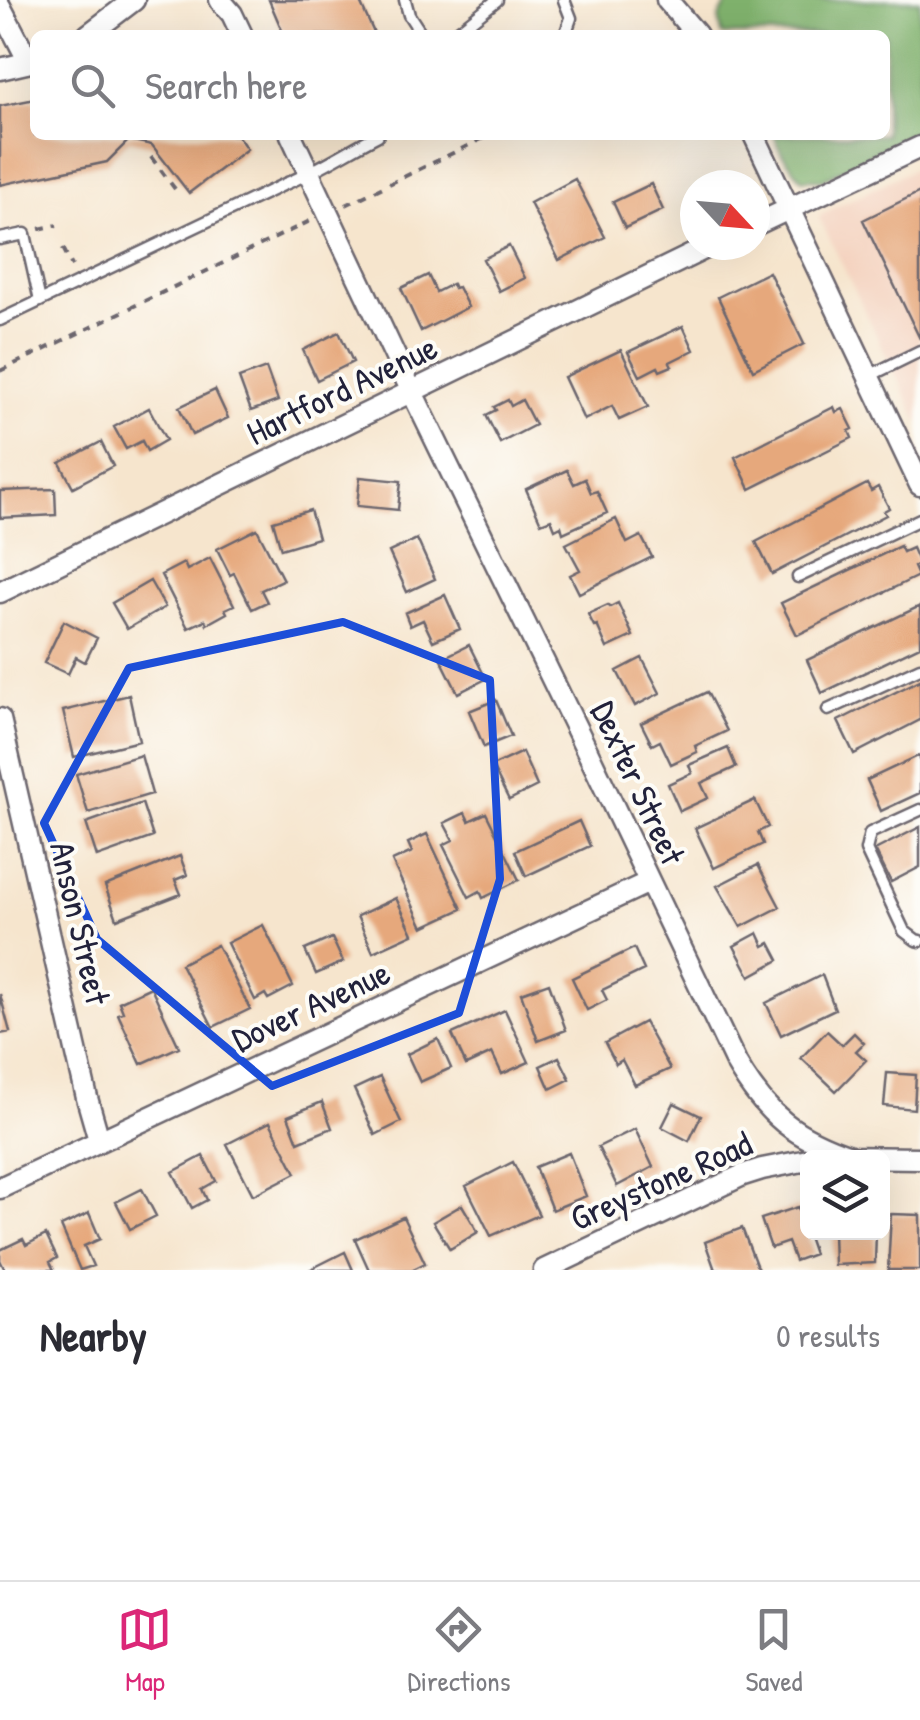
<!DOCTYPE html>
<style>
body{margin:0;font-family:"Patrick Hand",sans-serif;background:#f7f7f7;color:#2b2b33}
.controls{position:absolute;right:30px;bottom:30px;display:grid;overflow:hidden;border-radius:15px;box-shadow:0 10px 40px #0002}
.controls button{width:90px;height:90px;display:grid;place-items:center;padding:0;border:0;border-bottom:2px solid #e1e1e2;background:#fff;color:#2b2b33;font:50px sans-serif}
.compass{position:absolute;left:680px;top:170px;width:90px;height:90px;border-radius:50%;background:#fff;box-shadow:0 10px 40px #0002;rotate:116deg}
.list{margin:0;padding:0;list-style:none}
h2{display:flex;justify-content:space-between;align-items:center;height:130px;margin:0;padding:0 40px;font-size:42px}
h2 small{font-size:32px;font-weight:400;color:#7c7c81}
.icon{flex:none;width:55px;height:55px;fill:none;stroke:currentColor;stroke-width:2;stroke-linecap:round;stroke-linejoin:round}
.map{position:relative;flex:none;width:920px;height:1270px;overflow:hidden}
.search{position:absolute;background:#fff;box-shadow:0 10px 40px #0002;left:30px;right:30px;top:30px;height:110px;display:flex;align-items:center;gap:25px;box-sizing:border-box;padding:0 35px;border-radius:15px;color:#7c7c81;font-size:38px}
.sheet{height:310px;background:#fff}
nav{display:flex;justify-content:space-around;align-items:center;box-sizing:border-box;height:140px;border-top:2px solid #e1e1e2;background:#fff;font-size:28px;color:#7c7c81}
nav a{display:grid;justify-items:center;gap:5px}
nav .on{color:#db2777}
.map>svg:first-child{display:block}
.built{fill:#f4d3c0}
.forest{fill:#7fb16c;stroke:#506a54;stroke-width:2.5}
.building{fill:#e6a87b}
.lines{fill:none;stroke-linecap:round;stroke-linejoin:round}
.service-casing{stroke:#6c666e;stroke-width:15}
.minor-casing{stroke:#6c666e;stroke-width:25}
.path{stroke:#6c666e;stroke-width:4;stroke-dasharray:8 8;stroke-linecap:butt}
.service{stroke:#fff;stroke-width:10}
.minor{stroke:#fff;stroke-width:20}
.marked{fill:none;stroke:#1d4ed8;stroke-width:8;stroke-linejoin:round}
.labels{text-anchor:middle;stroke-width:8;stroke-linejoin:round;paint-order:stroke}
.street-label{font-size:35px;fill:#22223b;stroke:#fdfcf7}
</style>
<div class="map">
<svg width="920" height="1270" viewBox="0 0 920 1270">
<rect width="100%" height="100%" fill="#fdfcf7"/>
<filter id="ink" filterUnits="userSpaceOnUse"><feTurbulence type="fractalNoise" baseFrequency=".01" numOctaves="2"/><feDisplacementMap in="SourceGraphic" scale="20" xChannelSelector="R" yChannelSelector="G"/><feConvolveMatrix kernelMatrix="1 2 1 2 8 2 1 2 1" color-interpolation-filters="sRGB"/></filter>
<filter id="wash" filterUnits="userSpaceOnUse"><feTurbulence type="fractalNoise" baseFrequency=".0048" numOctaves="4" result="noise"/><feDisplacementMap in="SourceGraphic" scale="40" xChannelSelector="R" yChannelSelector="G"/><feGaussianBlur stdDeviation="2.25" result="paint"/><feColorMatrix in="noise" values="0 0 0 0 0 0 0 0 0 0 0 0 0 0 0 0 0 1.4 0 .05"/><feComposite in="paint" operator="in"/></filter>
<g filter="url(#wash)">
<rect width="100%" height="100%" fill="#f6e5cd"/>
<path class="built" d="M920,166V424L819,217L830,210Z"/>
<path class="forest" d="M729,0H920V129L822,180L802,179L782,154L774,135H885V35H722L719,18Z"/>
<g id="blocks">
<path class="building" d="M269,0H359L375,35H284Z
M35,99V135H237L247,149L189,193L152,145L129,140L107,162L0,185V106Z
M575,179L605,237L559,260L530,203Z
M651,184L663,210L625,228L613,202Z
M920,192V339L863,220Z
M509,246L525,278L499,291L483,259Z
M769,272L804,344L753,370L718,297Z
M428,275L436,292L452,284L454,288L458,287L468,307L421,331L401,288Z
M683,326L694,350L670,362L672,366L660,371L658,367L640,376L628,352Z
M339,332L353,362L317,380L303,350Z
M621,350L648,407L619,420L612,406L584,420L564,377Z
M266,368L278,401L251,411L239,378Z
M215,390L228,418L192,435L179,407Z
M508,400L511,406L522,400L535,425L500,443L486,415L496,410L494,407Z
M834,407L836,412L843,409L853,429L849,431L852,438L750,489L735,457Z
M149,408L166,440L147,451L142,441L126,449L114,427Z
M101,442L113,466L73,487L60,463Z
M567,470L574,484L585,479L591,493L597,491L607,513L563,533L561,526L555,529L551,519L541,523L526,489Z
M360,477L401,481L398,510L357,506Z
M867,484L871,491L878,487L889,508L884,511L886,515L772,574L756,542Z
M55,489L56,515L0,518V491Z
M310,510L318,538L281,549L273,521Z
M616,519L627,543L641,536L652,557L579,593L570,575L580,570L566,544Z
M257,529L283,580L261,590L267,602L252,609L234,573L230,575L217,549Z
M417,539L435,579L407,592L389,552Z
M900,546L903,552L912,548L919,564L914,567L918,576L797,635L781,603Z
M210,558L234,605L225,609L227,613L207,624L205,620L188,628L161,575L184,563L187,570Z
M150,581L165,607L127,629L112,603Z
M445,595L460,629L433,641L423,620L410,626L405,613Z
M618,603L633,636L607,648L597,625L594,626L588,614L608,605L610,607Z
M920,606V646L822,693L807,660Z
M64,621L97,638L85,662L76,657L68,674L44,663Z
M469,645L486,679L458,693L441,659Z
M642,658L660,693L635,706L617,671Z
M920,680V720L854,754L838,721Z
M707,692L727,731L695,746L697,752L671,764L660,741L652,745L641,723Z
M129,695L139,741L74,757L63,711Z
M496,700L511,736L484,747L469,711Z
M728,748L736,767L701,783L708,798L680,811L668,784L692,773L689,765Z
M522,752L537,786L509,800L492,766Z
M141,755L152,794L88,813L76,774Z
M920,755V793L881,811L867,780Z
M755,800L768,827L758,832L763,844L714,868L695,828Z
M142,803L153,837L97,857L86,823Z
M465,813L469,821L486,813L519,880L483,898L480,891L469,897L443,845L453,840L444,823Z
M579,821L590,846L526,876L515,851Z
M920,827V867L891,882L875,850Z
M427,834L462,909L423,927L392,861L412,852L408,843Z
M180,856L187,875L175,880L181,894L117,919L105,886Z
M758,865L780,907L741,927L717,886Z
M396,898L413,934L373,952L357,916Z
M263,925L293,986L268,999L265,994L255,1000L227,943Z
M758,933L764,946L770,943L779,960L750,976L734,946Z
M332,938L343,962L316,974L305,950Z
M217,945L250,1009L213,1027L181,964Z
M634,948L644,970L602,990L607,1000L587,1010L572,978Z
M822,975L835,1009L781,1035L766,1003Z
M549,983L566,1030L538,1041L521,993Z
M151,987L179,1047L141,1064L118,1014L123,1012L119,1002Z
M0,994L10,1032L0,1034Z
M505,1010L529,1062L502,1074L492,1053L466,1065L452,1034Z
M644,1022L670,1069L635,1085L622,1060L616,1064L605,1043Z
M827,1031L842,1045L854,1033L864,1043L856,1051L866,1060L836,1091L801,1058Z
M438,1039L451,1068L420,1082L407,1054Z
M559,1057L570,1079L550,1089L540,1066Z
M887,1073L916,1075L914,1109L884,1106Z
M380,1077L401,1122L375,1135L354,1089Z
M322,1102L332,1128L298,1142L288,1116Z
M674,1103L701,1116L689,1141L662,1127Z
M270,1122L296,1173L253,1195L227,1144Z
M635,1129L653,1167L617,1186L598,1147Z
M569,1153L586,1196L552,1210L535,1167Z
M203,1156L216,1181L202,1189L207,1200L192,1208L173,1172Z
M513,1162L539,1215L491,1236L466,1186Z
M142,1189L156,1216L130,1229L116,1202Z
M462,1205L478,1232L450,1249L433,1222Z
M798,1207L814,1254L795,1261L788,1242L771,1248L761,1219Z
M89,1213L100,1239L84,1246L93,1266L80,1270L61,1226Z
M891,1214L920,1215V1270H888Z
M403,1217L425,1263L411,1270H369L355,1239Z
M742,1228L758,1270H715L705,1242Z
M833,1232H876L875,1263L834,1265Z
M46,1235L57,1258L50,1262L54,1270H5L0,1260V1250L23,1239L26,1245Z
M345,1252L353,1270H309Z"/>
</g>
</g>
<g filter="url(#ink)">
<use href="#blocks" fill-opacity="0" stroke="#6c666e" stroke-width="2.5"/>
<g class="lines">
<defs>
<path id="service" d="M405,0L409,15L422,35
M564,0L571,18L565,35
M453,35L497,0
M0,239L25,234L40,301
M0,320L285,184C317,171 347,151 378,135
M867,377L920,351
M798,577L920,519
M828,710L920,668
M920,810L870,833L866,850L904,931L916,940L920,941"/>
<path id="minor" d="M220,0L232,14L242,35
M667,0L697,35
M0,6L29,62
M88,35L134,0
M0,69L35,61
M291,135L412,392L581,738L736,1063C766,1115 795,1138 853,1157
M754,135L920,485
M755,225L920,147
M0,592L712,245
M0,719L87,1098L99,1140
M842,1157L920,1158
M0,1188L649,882
M544,1270L743,1175L762,1169L808,1160"/>
</defs>
<use href="#service" class="service-casing"/>
<use href="#minor" class="minor-casing"/>
<path class="path" d="M151,157L178,193
M346,205L490,135
M39,229L57,225
M63,248L72,266
M0,371L310,221"/>
<use href="#service" class="service"/>
<use href="#minor" class="minor"/>
</g>
</g>
<path class="marked" d="M343,622L490,680L500,879L459,1013L272,1086L97,939L44,823L129,668Z"/>
<g class="labels">
<g class="street-label">
<text transform="translate(342 390) rotate(-26)" y="12">Hartford Avenue</text>
<text transform="translate(638 783) rotate(65)" y="12">Dexter Street</text>
<text transform="translate(80 923) rotate(77)" y="12">Anson Street</text>
<text transform="translate(311 1006) rotate(-25)" y="12">Dover Avenue</text>
<text transform="translate(661 1181) rotate(-24)" y="12">Greystone Road</text>
</g>
</g>
</svg>
<div class="controls">
<button><svg class="icon" aria-label="layers" viewBox="0 0 24 24"><path d="M12 4l9 5-9 5-9-5zM3 14l9 5 9-5"/></svg></button>
</div>
<svg class="compass" viewBox="-18 -18 36 36"><path d="M0-13l5 13h-10z" fill="#e53935"/><path d="M0 13l5-13h-10z" fill="#7c7c81"/></svg>
<div class="search"><svg class="icon" aria-label="search" viewBox="0 0 24 24"><circle cx="10" cy="10" r="6"/><path d="M15 15l6 6"/></svg>Search here</div>
</div>
<section class="sheet">
<h2>Nearby<small>0 results</small></h2>
<ul class="list">
</ul>
</section>
<nav>
<a class="on"><svg class="icon" aria-label="map" viewBox="0 0 24 24"><path d="M3 6l6-2 6 2 6-2v14l-6 2-6-2-6 2zM9 4v14M15 6v14"/></svg>Map</a>
<a><svg class="icon" aria-label="directions" viewBox="0 0 24 24"><path d="M12 3l9 9-9 9-9-9zM9 14v-3h6M13 9l2 2-2 2"/></svg>Directions</a>
<a><svg class="icon" aria-label="saved" viewBox="0 0 24 24"><path d="M7 4h10v16l-5-4-5 4z"/></svg>Saved</a>
</nav>
